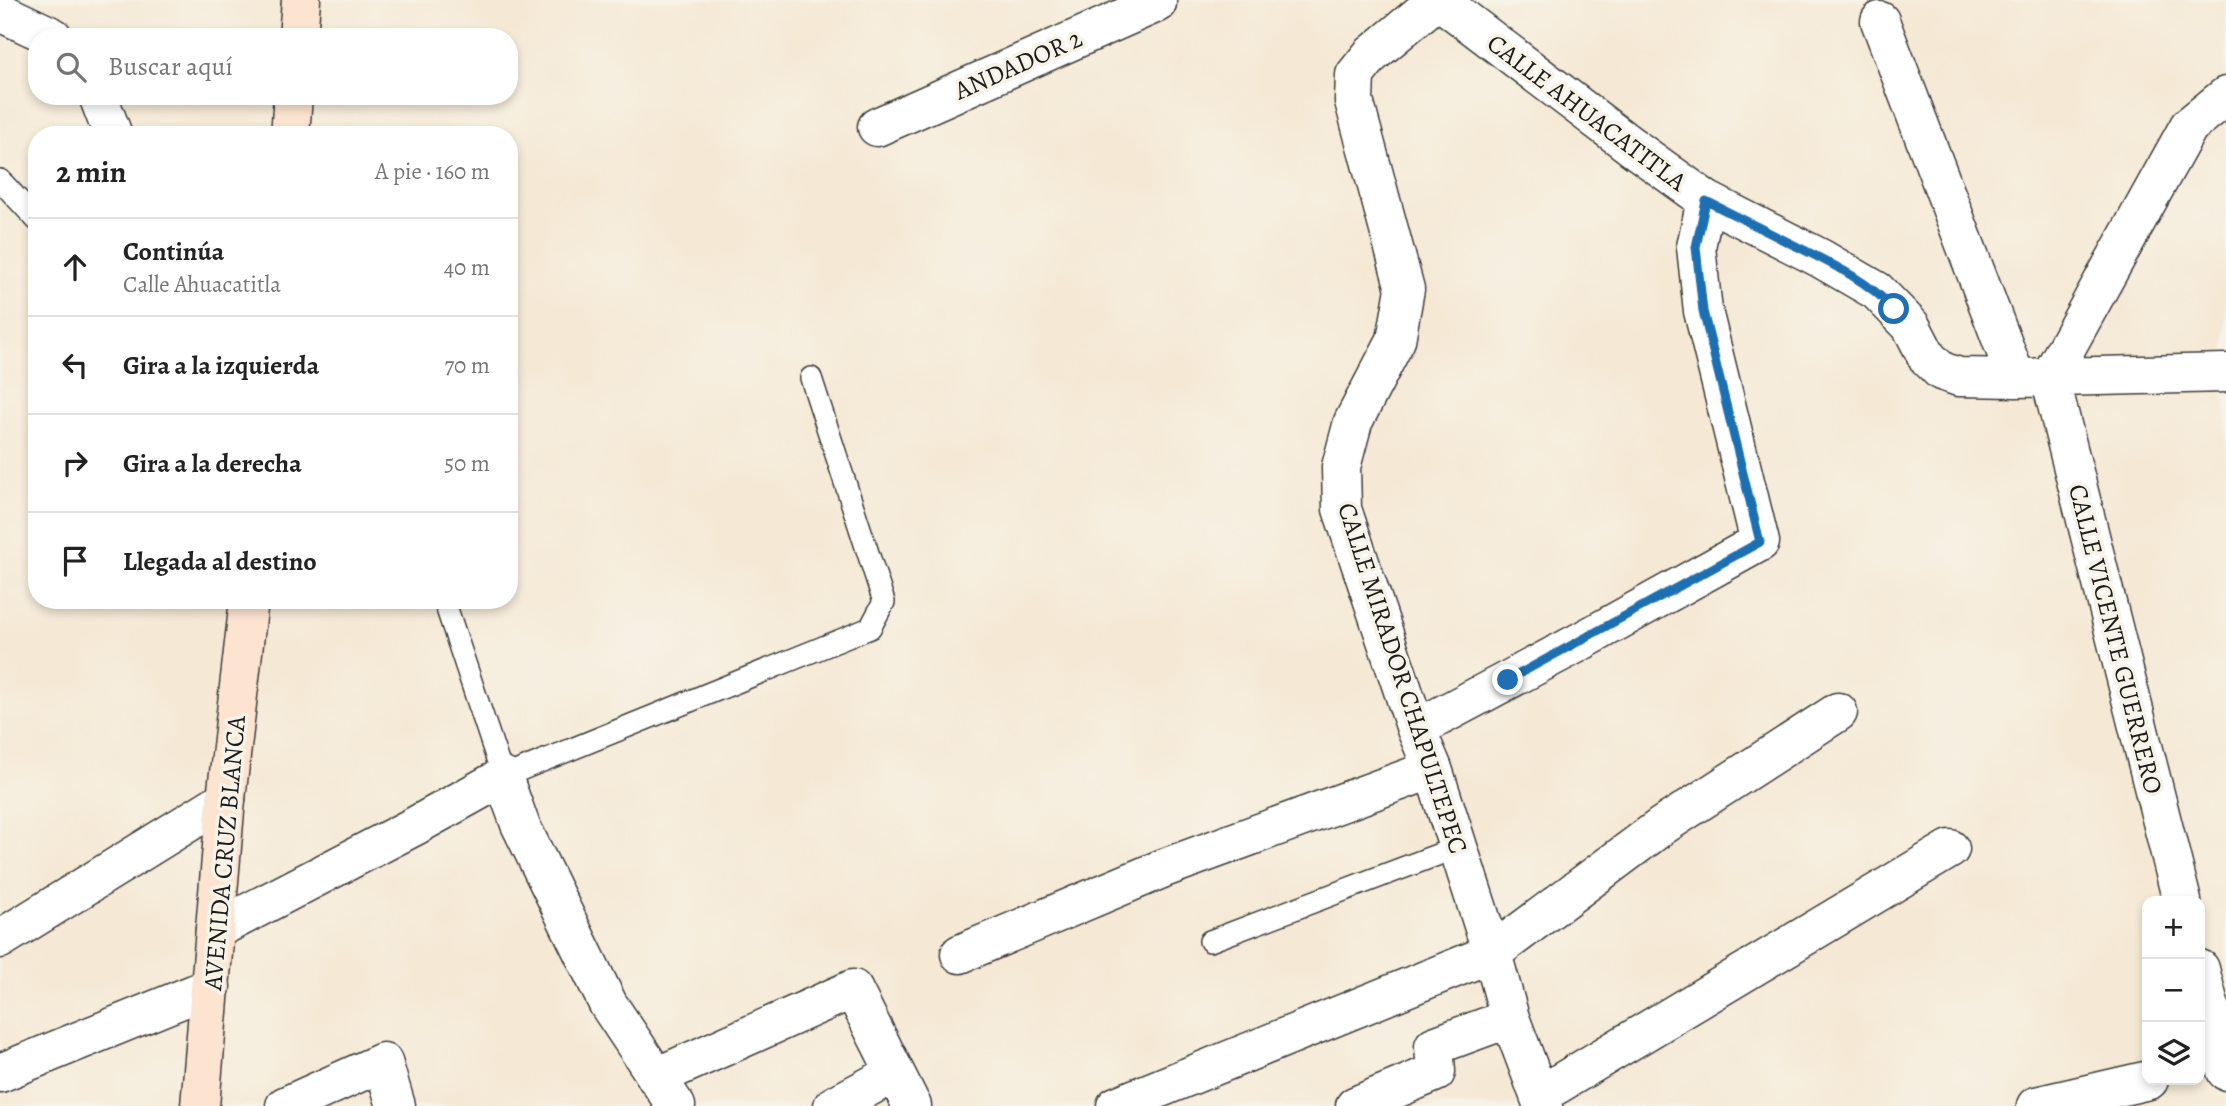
<!DOCTYPE html>
<html lang="es">
<meta charset="utf-8">
<style>
body{margin:0;font-family:Alegreya,serif;background:#f6f6f6;color:#222}
.controls{position:absolute;right:21px;bottom:21px;display:grid;overflow:hidden;border-radius:14px;box-shadow:0 4px 10px #0003}
.controls button{width:63px;height:63px;display:grid;place-items:center;padding:0;border:0;border-bottom:2px solid #e0e0e0;background:#fff;color:#222;font:35px sans-serif}
.stop{position:absolute;width:21px;height:21px;margin:-16px;border:5px solid #1f6fb2;border-radius:50%;background:#fff}
.stop.end{background:#1f6fb2;border-color:#fff;box-shadow:0 2px 7px #0008}
.list{margin:0;padding:0;list-style:none}
h2{display:flex;justify-content:space-between;align-items:center;height:91px;margin:0;padding:0 28px;font-size:30px}
h2 small{font-size:23px;font-weight:400;color:#767676}
.list li{display:grid;grid-template-columns:46px 1fr auto;gap:21px;align-items:center;box-sizing:border-box;height:98px;padding:0 28px;border-top:2px solid #e0e0e0}
.list b{display:block;font-size:26px;white-space:nowrap}
.list p{margin:0;font-size:23px;white-space:nowrap;color:#767676}
.list em{font-size:23px;font-style:normal;color:#767676}
.icon{flex:none;width:38px;height:38px;fill:none;stroke:currentColor;stroke-width:2;stroke-linecap:round;stroke-linejoin:round}
.map{position:relative;flex:none;width:2226px;height:1106px;overflow:hidden}
.search{position:absolute;background:#fff;box-shadow:0 4px 10px #0003;left:28px;top:28px;width:490px;height:77px;display:flex;align-items:center;gap:18px;box-sizing:border-box;padding:0 24px;border-radius:28px;color:#767676;font-size:26px}
.panel{position:absolute;background:#fff;box-shadow:0 4px 10px #0003;left:28px;top:126px;width:490px;height:483px;border-radius:28px}
.map>svg:first-child{display:block}
.lines{fill:none;stroke-linecap:round;stroke-linejoin:round}
.lane-casing{stroke:#3d3b38;stroke-width:24}
.street-casing{stroke:#3d3b38;stroke-width:41}
.secondary-casing{stroke:#3d3b38;stroke-width:41}
.lane{stroke:#fff;stroke-width:21}
.street{stroke:#fff;stroke-width:38}
.secondary{stroke:#fde4d1;stroke-width:38}
.route{stroke:#1f6fb2;stroke-width:9}
.labels{text-anchor:middle;stroke-width:7;stroke-linejoin:round;paint-order:stroke}
.street-label{font-size:26px;fill:#1c1c1c;stroke:#f7f3e8}
</style>
<div class="map">
<svg width="2226" height="1106" viewBox="0 0 2226 1106">
<rect width="100%" height="100%" fill="#f7f3e8"/>
<filter id="ink" filterUnits="userSpaceOnUse"><feTurbulence type="fractalNoise" baseFrequency=".0143" numOctaves="2"/><feDisplacementMap in="SourceGraphic" scale="14" xChannelSelector="R" yChannelSelector="G"/><feConvolveMatrix kernelMatrix="1 2 1 2 8 2 1 2 1" color-interpolation-filters="sRGB"/></filter>
<filter id="wash" filterUnits="userSpaceOnUse"><feTurbulence type="fractalNoise" baseFrequency=".00686" numOctaves="4" result="noise"/><feDisplacementMap in="SourceGraphic" scale="28" xChannelSelector="R" yChannelSelector="G"/><feGaussianBlur stdDeviation="1.57" result="paint"/><feColorMatrix in="noise" values="0 0 0 0 0 0 0 0 0 0 0 0 0 0 0 0 0 1.4 0 .05"/><feComposite in="paint" operator="in"/></filter>
<g filter="url(#wash)">
<rect width="100%" height="100%" fill="#f5e9d5"/>
</g>
<g filter="url(#ink)">
<g class="lines">
<defs>
<path id="lane" d="M0,180L37,220
M444,600L503,777L870,628L884,602L811,378
M1210,941L1458,847"/>
<path id="street" d="M1437,0L1371,55L1355,75L1354,101L1405,289L1396,340L1353,422L1341,467L1342,509L1416,729L1433,769L1492,953L1510,1018L1543,1106
M1439,0L1631,146L1706,200L1820,258L1877,291L1911,326L1927,357L1941,371L1959,377L2016,378L2226,373
M0,12L53,37
M1880,21L2016,378
M98,96L113,135
M877,127L1157,3V0
M1416,729L1578,643L1760,542L1703,311L1696,247L1706,200
M2182,901L2050,377L2189,126L2226,96
M215,930L415,826L503,777L520,824L608,1004L676,1106
M0,939L226,799
M960,954L1164,868L1433,769
M2200,969L2226,1071
M0,1073L211,987
M656,1077L853,989L912,1106
M1540,1095L1950,849
M285,1106L383,1062L396,1106
M833,1106L895,1073
M1116,1106L1492,953L1662,826L1838,712
M1355,1106L1436,1072L1434,1046L1510,1018
M2036,1106L2149,1080"/>
<path id="secondary" d="M298,37L301,0
M290,135L293,96
M200,1106L226,799L249,600"/>
</defs>
<use href="#lane" class="lane-casing"/>
<use href="#street" class="street-casing"/>
<use href="#secondary" class="secondary-casing"/>
<use href="#lane" class="lane"/>
<use href="#street" class="street"/>
<use href="#secondary" class="secondary"/>
</g>
</g>
<g class="lines" filter="url(#ink)">
<path class="route" d="M1508,680L1760,542L1703,311L1696,247L1706,201C1737,216 1767,232 1798,247C1832,264 1868,281 1894,309"/>
</g>
<g class="labels">
<g class="street-label">
<text transform="translate(1018 64) rotate(-24)" y="9">ANDADOR 2</text>
<text transform="translate(1587 112) rotate(37)" y="9">CALLE AHUACATITLA</text>
<text transform="translate(2116 639) rotate(76)" y="9">CALLE VICENTE GUERRERO</text>
<text transform="translate(1403 678) rotate(72)" y="9">CALLE MIRADOR CHAPULTEPEC</text>
<text transform="translate(224 853) rotate(-85)" y="9">AVENIDA CRUZ BLANCA</text>
</g>
</g>
</svg>
<div class="controls">
<button>+</button>
<button>−</button>
<button><svg class="icon" aria-label="layers" viewBox="0 0 24 24"><path d="M12 4l9 5-9 5-9-5zM3 14l9 5 9-5"/></svg></button>
</div>
<div class="stop" style="left:1894px;top:309px"></div>
<div class="stop end" style="left:1508px;top:680px"></div>
<div class="search"><svg class="icon" aria-label="search" viewBox="0 0 24 24"><circle cx="10" cy="10" r="6"/><path d="M15 15l6 6"/></svg>Buscar aquí</div>
<section class="panel">
<h2>2 min<small>A pie · 160 m</small></h2>
<ul class="list">
<li><svg class="icon" aria-label="ahead" viewBox="0 0 24 24"><path d="M12 20V5M6 11l6-6 6 6"/></svg><div><b>Continúa</b><p>Calle Ahuacatitla</p></div><em>40 m</em></li>
<li><svg class="icon" aria-label="left" viewBox="0 0 24 24"><path d="M17 20v-9H6M10 6l-5 5 5 5"/></svg><div><b>Gira a la izquierda</b></div><em>70 m</em></li>
<li><svg class="icon" aria-label="right" viewBox="0 0 24 24"><path d="M7 20v-9h11M14 6l5 5-5 5"/></svg><div><b>Gira a la derecha</b></div><em>50 m</em></li>
<li><svg class="icon" aria-label="arrive" viewBox="0 0 24 24"><path d="M6 21V4h12l-3 4 3 4H6"/></svg><div><b>Llegada al destino</b></div></li>
</ul>
</section>
</div>
